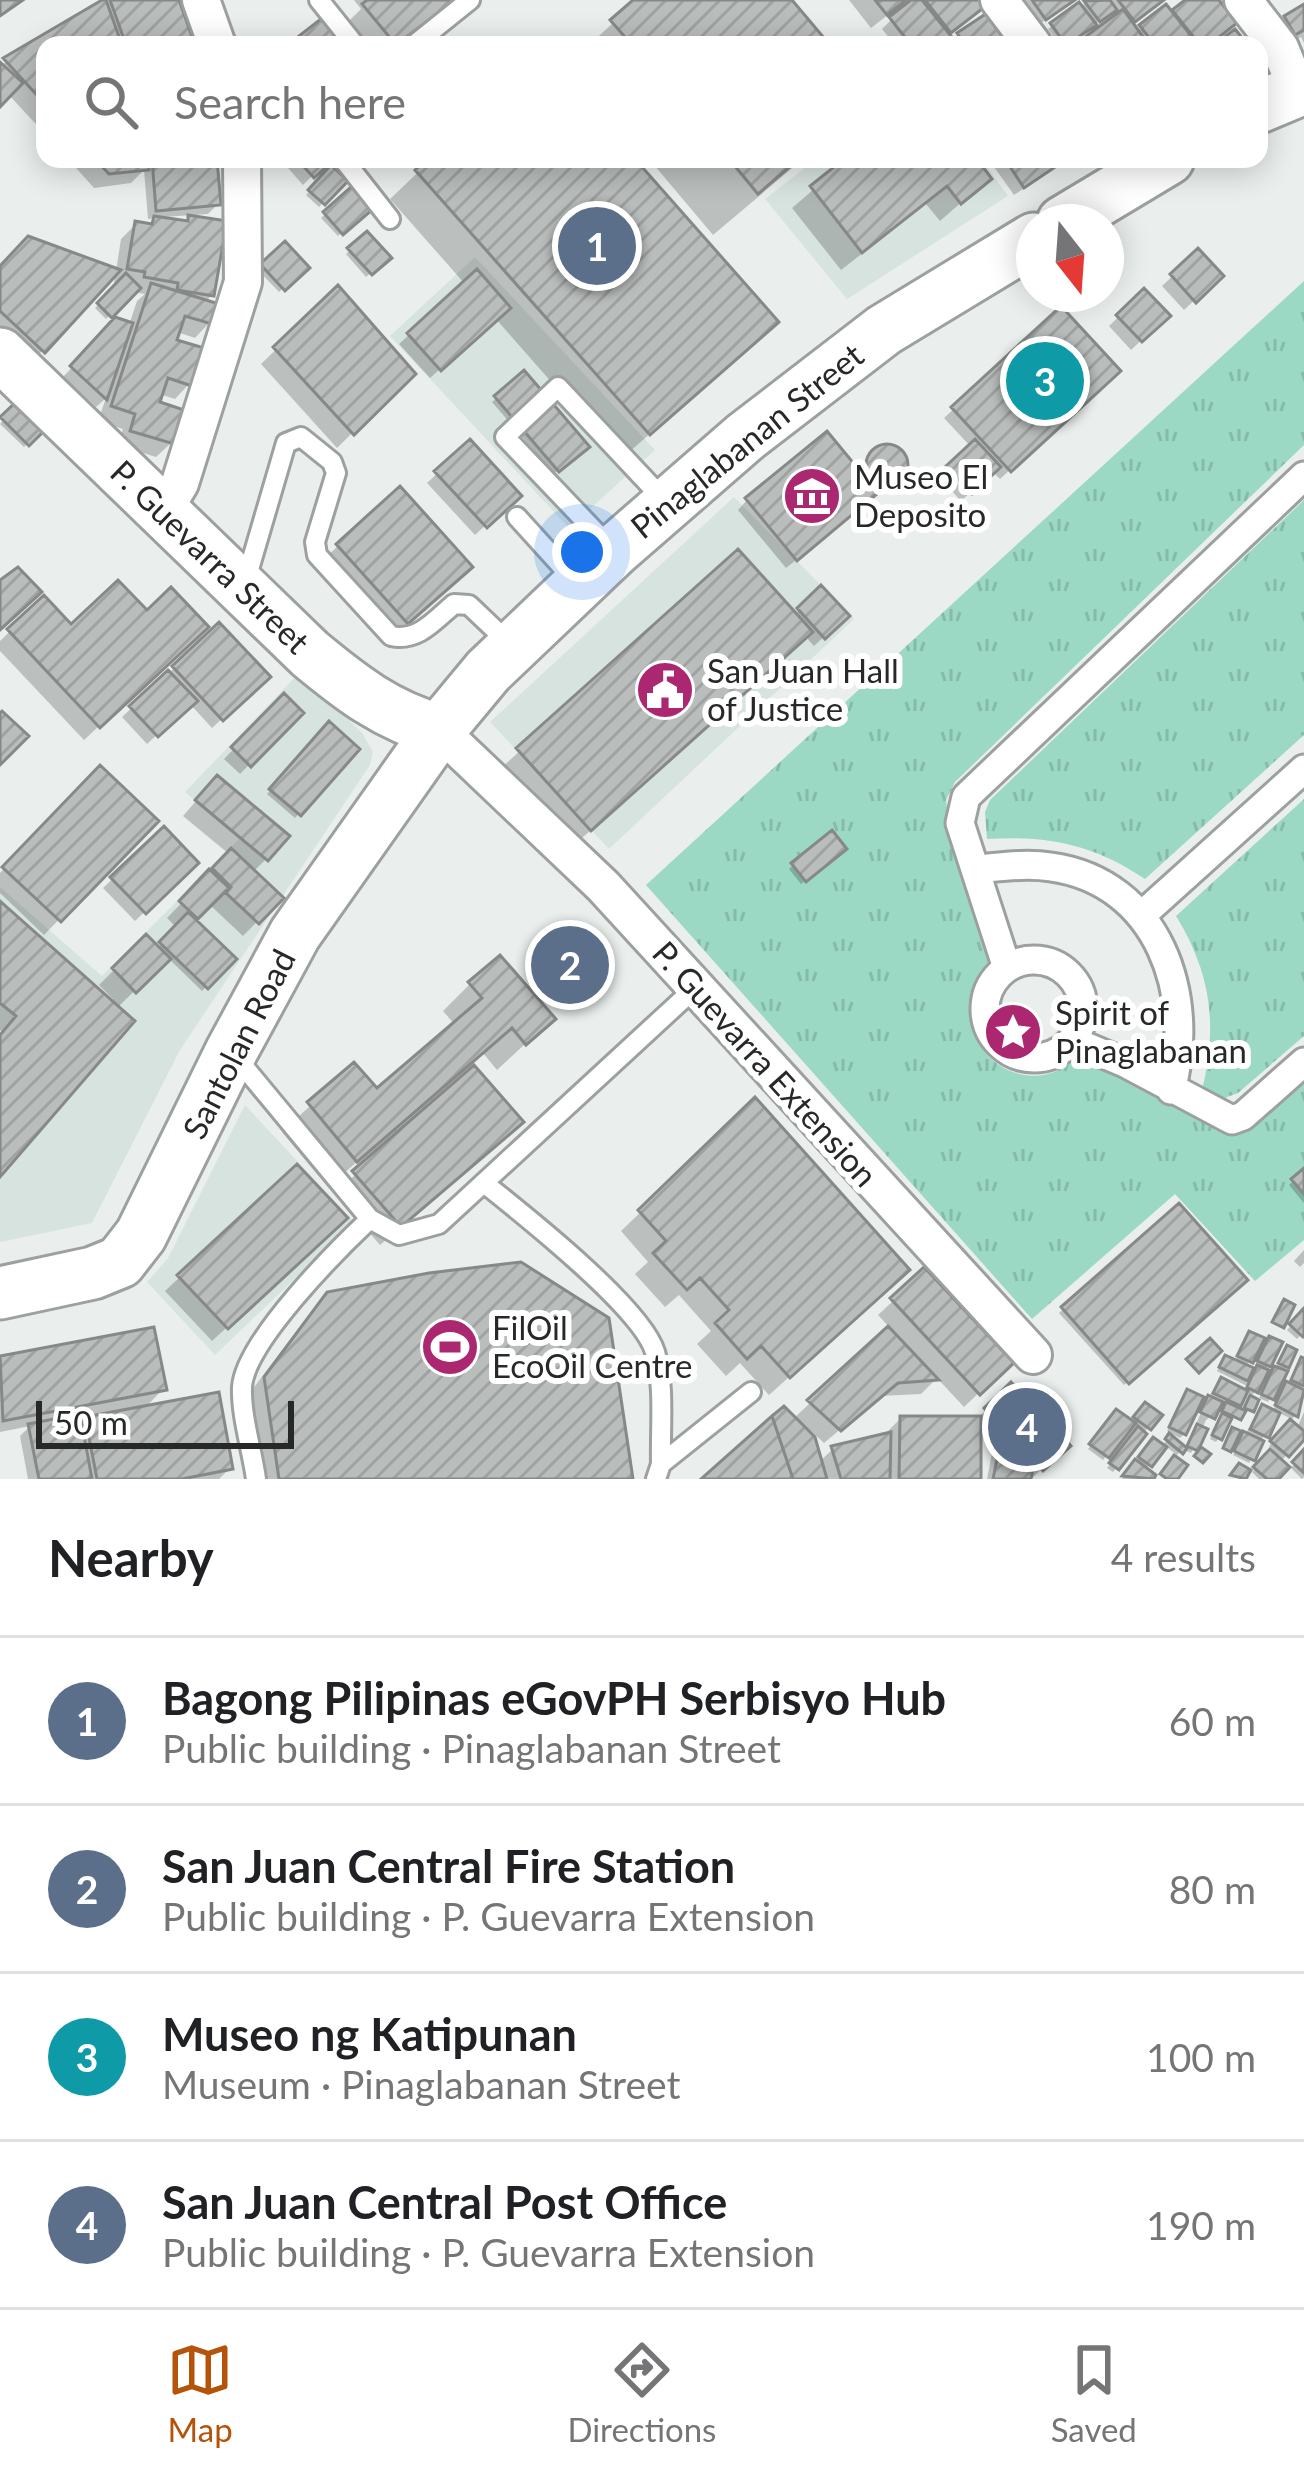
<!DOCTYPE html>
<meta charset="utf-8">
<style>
body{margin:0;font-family:Lato,sans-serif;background:#f6f6f6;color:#202124}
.compass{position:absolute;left:1016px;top:204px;width:108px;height:108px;border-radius:50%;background:#fff;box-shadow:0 6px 30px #0003;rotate:163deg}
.scale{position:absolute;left:36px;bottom:30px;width:258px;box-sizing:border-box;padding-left:12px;border:6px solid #272928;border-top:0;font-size:33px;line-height:42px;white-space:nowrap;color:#272928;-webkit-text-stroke:9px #fff;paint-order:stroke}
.you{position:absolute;left:582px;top:552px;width:42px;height:42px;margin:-30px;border:9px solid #fff;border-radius:50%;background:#1a73e8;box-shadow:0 0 0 18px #1a73e833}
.badge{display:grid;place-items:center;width:78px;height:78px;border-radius:50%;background:#b45309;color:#fff;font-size:39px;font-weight:700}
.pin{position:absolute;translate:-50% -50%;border:6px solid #fff;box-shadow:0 3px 12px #0006}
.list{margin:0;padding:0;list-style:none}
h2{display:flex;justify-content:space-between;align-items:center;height:156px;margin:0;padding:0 48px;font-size:51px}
h2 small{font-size:39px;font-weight:400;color:#757577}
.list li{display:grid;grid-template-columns:78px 1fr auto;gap:36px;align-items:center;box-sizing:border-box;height:168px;padding:0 48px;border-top:3px solid #e0e0e0}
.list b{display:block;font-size:45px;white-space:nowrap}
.list p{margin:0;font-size:39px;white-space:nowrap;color:#757577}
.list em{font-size:39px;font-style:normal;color:#757577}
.icon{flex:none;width:66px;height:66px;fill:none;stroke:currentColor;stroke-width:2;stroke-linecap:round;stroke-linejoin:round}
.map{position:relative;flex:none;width:1304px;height:1479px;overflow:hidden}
.search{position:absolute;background:#fff;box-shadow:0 6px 30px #0003;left:36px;right:36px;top:36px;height:132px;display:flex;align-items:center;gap:30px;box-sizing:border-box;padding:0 42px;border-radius:24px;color:#757577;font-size:45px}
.sheet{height:828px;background:#fff}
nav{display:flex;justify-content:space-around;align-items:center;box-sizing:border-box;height:168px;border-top:3px solid #e0e0e0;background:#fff;font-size:33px;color:#757577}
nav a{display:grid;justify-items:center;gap:6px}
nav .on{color:#b45309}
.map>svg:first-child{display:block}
.built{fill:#d7e3df}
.grass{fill:url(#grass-tufts)}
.shadow{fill:#0003;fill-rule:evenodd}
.building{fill:url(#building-hatch);stroke:#868988;stroke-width:3}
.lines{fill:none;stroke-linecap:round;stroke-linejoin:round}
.service-casing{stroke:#9ca09f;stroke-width:24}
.pedestrian-casing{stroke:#9ca09f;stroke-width:33}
.minor-casing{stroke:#9ca09f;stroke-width:42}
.secondary-casing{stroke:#9ca09f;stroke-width:57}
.service{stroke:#fff;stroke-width:18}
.pedestrian{stroke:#fff;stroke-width:27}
.minor{stroke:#fff;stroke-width:36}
.secondary{stroke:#fff;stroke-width:51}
.labels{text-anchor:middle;stroke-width:12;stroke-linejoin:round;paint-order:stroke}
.street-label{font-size:33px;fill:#272928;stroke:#fff}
.poi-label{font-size:33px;fill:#272928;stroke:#fff;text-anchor:start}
</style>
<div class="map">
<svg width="1304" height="1479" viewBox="0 0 1304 1479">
<defs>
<pattern id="grass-tufts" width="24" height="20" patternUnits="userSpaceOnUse" patternTransform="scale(3)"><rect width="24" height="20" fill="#9bd9c5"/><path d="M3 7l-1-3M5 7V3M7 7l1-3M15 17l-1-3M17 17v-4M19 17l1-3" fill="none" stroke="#86baa9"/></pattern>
<pattern id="building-hatch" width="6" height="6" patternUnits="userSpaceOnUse" patternTransform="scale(3)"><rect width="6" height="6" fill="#b9bdbb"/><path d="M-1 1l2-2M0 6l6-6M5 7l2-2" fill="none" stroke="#9fa2a1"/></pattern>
</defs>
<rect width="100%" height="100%" fill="#eaefed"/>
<path class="built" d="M816,159H981L1008,196L847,299L765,199Z
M475,257L655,450L569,528L390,336Z
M734,497L854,619L609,849L490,722Z
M300,672L362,733L373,752L370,765L180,1050L92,1223L0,1242V887L102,976L239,839L185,792Z
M245,1105L354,1222L215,1355L147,1282L168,1258Z"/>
<path class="grass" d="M1304,281V445L955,782L946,800L950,832L996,959C923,1020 1015,1120 1082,1054L1216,1127L1304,1078V1240L1255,1281L1175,1194L1032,1319L646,885Z
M1304,500V735L1145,879C1095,845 1048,835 987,839L985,812L990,800Z
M1304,799V1036L1238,1093L1222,1099L1202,1090C1218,1025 1211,973 1176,916Z"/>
<path class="shadow" d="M103,0H175L191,45H45V134L8,94L0,103V66Z
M354,0H460L400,45H294L325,19L337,33L361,9Z
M638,0H788L826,45H589Z
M849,0H985L978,11L947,35L952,42L998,9L1022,45H895L882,29L901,10L898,7L871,28Z
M1017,0H1075L1035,27Z
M1090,0H1163L1131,25L1136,32L1190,0H1215L1208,45H1079L1116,18L1111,12L1068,45H1060L1048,29Z
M1304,7V43L1301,37L1275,52L1266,38L1286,18Z
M68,159H214L218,204L208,214L163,217L185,223L190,218L212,295L204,303L209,323L195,338L177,332L174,342L189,384L175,399L159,394L156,404L171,443L156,457L117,445L123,429L98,421L106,398L96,407L63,377L116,321L129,325L137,301L145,294L133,292L106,319L95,308L120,284L114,283L116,272L29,365L0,339V269L116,271L121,239L136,224L148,226L156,218L148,219L144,170L131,183L94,188Z
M280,159H329L303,185Z
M432,159H631L747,349L620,460L496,319L430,378L399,344L465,284L390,199Z
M649,159H803L713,235Z
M849,159H973L988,179L940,221L926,204L841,270L792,208Z
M997,159H1067L1014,195L992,164Z
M331,169L344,181L319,207L306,195Z
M352,190L369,209L338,236L321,218Z
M367,235L388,258L366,277L346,254Z
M285,245L306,267L279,292L258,270Z
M1198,252L1220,276L1184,310L1162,286Z
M338,290L412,374L337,448L261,364Z
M1144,292L1167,316L1131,350L1109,326Z
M1061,311L1117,371L1000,479L993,472L961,501L939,477L971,447L944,418Z
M524,375L585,446L554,474L492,402Z
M19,403L43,428L24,447L0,424Z
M470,443L518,495L475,535L427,483Z
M893,448L899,452L905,468L902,476L786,568L738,510L747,500L859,474L876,451Z
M338,546L454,582L392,637L323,560Z
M737,553L794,615L821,590L846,616L814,646L805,636L570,849L499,770Z
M44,599L70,628L146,614L190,641L84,740L0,651V641Z
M219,626L267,677L212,728L190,704L147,744L122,717Z
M284,697L300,713L240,774L224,759Z
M329,725L356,749L295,818L267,794Z
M101,770L154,821L44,935L0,893V873Z
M203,793L266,859L252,873L280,898L243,936L209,904L193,921L232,960L202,991L168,958L116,1009L0,1172V1037L4,1033L0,1030V905L109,1002L113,999L99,985L146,938L157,949L177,928L167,918L229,854L183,816Z
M164,830L195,863L135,921L103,888Z
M832,834L843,849L801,884L789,869Z
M470,984L552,1019L497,1070L483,1053L328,1187L282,1132L353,1066L376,1092L455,1025L443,1011Z
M474,1069L500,1141L380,1245L335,1193Z
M755,1102L887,1289L769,1395L740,1363L726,1376L697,1344L711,1331L679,1295L665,1307L635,1274L648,1262L621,1231Z
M1304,1172V1203L1289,1185Z
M1179,1207L1244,1280L1124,1385L1059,1313Z
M329,1233L212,1341L165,1291L180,1277Z
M1304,1250V1263L1300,1267L1294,1261Z
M924,1272L1010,1363L964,1407L937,1378L921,1394L880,1396L824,1443L811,1431L819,1462L833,1449L886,1433L901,1418L977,1419L1011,1386L1067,1446L1032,1478L1029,1474L1027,1479H987L993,1448L998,1442L978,1420V1479H706L793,1419L890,1328L878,1315Z
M328,1295L629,1479H258L245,1399L308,1316Z
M1304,1312V1332L1297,1339L1287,1330Z
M152,1330L163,1389L143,1410L230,1468L219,1479H28L20,1436L30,1426L0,1432V1359ZM92,1415L80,1427L78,1417Z
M1246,1338L1250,1361L1244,1367L1254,1372L1259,1367L1255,1365L1269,1340L1268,1366L1256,1391L1252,1395L1245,1391L1232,1420L1236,1421L1229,1420L1216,1442L1210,1439L1223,1407L1206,1420L1191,1453L1182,1449L1177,1455L1164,1445L1145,1470L1152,1476L1150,1479H1122L1153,1441L1161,1447L1170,1437L1185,1450L1205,1403L1217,1385L1244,1392L1247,1386L1217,1371L1222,1362H1235Z
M1283,1353L1286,1367L1268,1402L1259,1398Z
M1304,1361V1384L1299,1390L1304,1397L1296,1415L1292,1419L1277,1412L1249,1463L1233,1455L1259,1411L1272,1412L1298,1364Z
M1187,1393L1184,1434L1180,1438L1167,1431Z
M1146,1406L1158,1415L1113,1472L1107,1468L1140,1429L1132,1423L1103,1460L1088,1449L1113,1416L1131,1423Z
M1304,1412V1436L1280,1462L1275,1479H1259L1252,1472L1273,1450L1269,1446L1290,1423L1297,1428Z
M1304,1453V1477L1302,1479L1291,1468Z"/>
<path class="building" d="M0,0H23L0,16Z
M102,0H106L122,45H45V104L3,58Z
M110,0H179L195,45H126Z
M367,0H455L396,45L362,4Z
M633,0H792L830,45H632L610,20Z
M875,0H906L887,15Z
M911,0H922L955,41L950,45H911L889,17Z
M925,0H989L991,2L951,33Z
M1032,0H1075L1046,20Z
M1110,0L1117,10L1100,22L1084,1Z
M1118,0H1164L1135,22Z
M1185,0H1219L1237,23L1209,45H1200L1172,10Z
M1079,2L1097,25L1066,45L1050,23Z
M1166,4L1196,42L1192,45H1155L1139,25Z
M1304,4V30L1295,35L1284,16Z
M999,5L1026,45H965L957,33Z
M1123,9L1149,45H1074Z
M326,15L352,45H306L299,36Z
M1235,29L1248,45H1214Z
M0,62L23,83L0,107Z
M95,159H148L149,170L109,174Z
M152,159H217L221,205L156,211Z
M297,159H333L334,160L314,178Z
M427,159H635L779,322L650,435L415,170Z
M729,159H799L758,194Z
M844,159H977L992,179L961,204L947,186L862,253L810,186Z
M1005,159H1067L1024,188Z
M331,165L348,181L325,205L308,190Z
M352,186L373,209L343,235L323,212Z
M188,215L227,221L214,296L177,290L178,283L144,277L145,272L127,269L135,221L152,224L154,216L188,221Z
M367,231L392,258L372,275L347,248Z
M28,236L121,270L45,353L0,311V266Z
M285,241L310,268L285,291L260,264Z
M1198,248L1224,276L1196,303L1170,274Z
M477,269L511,308L441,371L407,333Z
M126,273L141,288L112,318L97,303Z
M151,283L219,304L212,324L185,316L177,340L204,348L192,386L168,378L160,402L184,410L174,444L130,431L135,414L111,406Z
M338,285L416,374L354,435L273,347Z
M1144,288L1171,316L1142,342L1116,315Z
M1061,306L1121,371L1011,472L951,407Z
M115,317L133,323L107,400L70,366Z
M524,370L590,447L559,472L494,396Z
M19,399L48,427L29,446L0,417Z
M827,431L878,493L797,561L745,498Z
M470,439L522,496L487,528L434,471Z
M975,439L1001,467L972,494L946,466Z
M866 465a21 21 0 1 1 42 0a21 21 0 1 1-42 0Z
M400,486L473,567L408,624L336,544Z
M738,549L813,632L591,831L516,748Z
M18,567L42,592L0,630V580Z
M118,580L147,610L171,587L209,627L100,728L7,629L44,595L71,624Z
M821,585L850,616L825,639L797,608Z
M219,622L271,677L223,721L172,666Z
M168,670L198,701L158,737L129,706Z
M284,693L304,713L251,767L231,747Z
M2,711L29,736L0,765V713Z
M329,721L360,749L301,816L269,789Z
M100,765L159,821L61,922L2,867Z
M217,775L290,836L268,861L195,800Z
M164,826L199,863L146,914L110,877Z
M832,830L847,849L806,882L791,863Z
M231,848L284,898L259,924L226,893L231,887L212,868Z
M209,869L229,888L198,919L179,901Z
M0,901L135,1021L0,1177V1035L16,1016L0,1003Z
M188,912L237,959L208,989L159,942Z
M146,934L171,959L136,993L112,968Z
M500,955L556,1019L526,1045L512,1028L357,1162L307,1102L354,1062L377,1088L482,998L468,982Z
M474,1065L524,1122L401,1227L352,1171Z
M755,1097L910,1270L790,1378L761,1346L747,1359L715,1323L729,1310L700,1278L687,1290L653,1253L666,1241L638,1210Z
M297,1164L348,1218L228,1329L177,1275Z
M1304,1168V1194L1291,1179Z
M1179,1203L1248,1280L1129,1384L1061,1307Z
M521,1262L609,1318L633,1479H279L264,1377L327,1292L429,1273Z
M924,1267L1014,1363L980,1395L890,1298Z
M1284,1299L1295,1305L1284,1328L1272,1322Z
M1304,1308V1336L1303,1337L1289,1324Z
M888,1326L939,1380L898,1383L841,1431L807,1400Z
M154,1327L167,1390L3,1421L0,1356Z
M1249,1331L1265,1338L1253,1363L1237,1356Z
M1269,1336L1283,1342L1271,1367L1257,1361Z
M1210,1338L1222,1351L1199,1373L1186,1359Z
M1287,1345L1297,1350L1289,1368L1278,1363Z
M1225,1355L1254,1368L1248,1381L1219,1367Z
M1301,1357L1304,1358V1386L1291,1380Z
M1257,1365L1269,1370L1258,1393L1247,1387Z
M1274,1366L1288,1371L1274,1400L1261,1394Z
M1221,1377L1248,1391L1241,1406L1213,1393Z
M1286,1381L1304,1390L1298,1417L1275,1405Z
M1011,1382L1071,1446L1043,1471L984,1408Z
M1187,1389L1204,1397L1186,1435L1169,1427Z
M219,1392L233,1469L182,1479H97L85,1417Z
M1208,1395L1223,1402L1215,1419L1200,1412Z
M1250,1395L1259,1400L1254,1412L1244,1408Z
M1145,1402L1163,1415L1151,1430L1133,1417Z
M1226,1402L1246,1411L1241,1420L1222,1411Z
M1262,1404L1280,1413L1269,1438L1250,1429Z
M784,1406L815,1437L827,1479H793L772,1416Z
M1116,1409L1136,1423L1109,1458L1089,1444Z
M1222,1413L1232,1418L1222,1440L1212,1435Z
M80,1414L92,1479H39L28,1424Z
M772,1416L793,1479H701Z
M900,1416H981V1479H899Z
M1290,1419L1304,1431V1440L1289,1457L1270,1441Z
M1197,1424L1208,1429L1198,1451L1187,1446Z
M1138,1426L1147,1434L1119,1470L1109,1463Z
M1232,1427L1241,1431L1231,1452L1223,1448Z
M1243,1431L1264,1441L1255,1461L1234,1451Z
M891,1432L890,1479H841L831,1446Z
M1169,1433L1187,1448L1183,1454L1165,1439Z
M1002,1435L1033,1468L1031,1479H993Z
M1153,1437L1167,1447L1152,1467L1138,1457Z
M1201,1447L1211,1454L1203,1463L1194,1456Z
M1270,1449L1290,1467L1279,1479H1267L1253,1467Z
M1304,1449V1473L1292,1462Z
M1174,1455L1188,1465L1178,1479H1167L1160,1474Z
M1135,1459L1156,1475L1154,1479L1122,1476Z
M1239,1463L1251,1470L1246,1479L1230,1475Z"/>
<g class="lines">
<defs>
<path id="service" d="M319,0L355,45
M414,45L470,0
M343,159L390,219
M517,517L576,582
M610,547L505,437L558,387L664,500
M245,583L286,443L301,437L332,462L336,473L315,542L317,555L391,636C418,642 435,620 454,604L469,605L510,644
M235,1056L370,1219L399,1235L439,1224L695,988
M484,1183C524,1215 642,1308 655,1352C665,1385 660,1429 661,1464L656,1479
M661,1464L751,1392
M256,1479C252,1450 241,1416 242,1387C245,1342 337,1250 370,1219"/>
<path id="pedestrian" d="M976,869C1001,867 1026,863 1051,867C1159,882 1197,996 1171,1090
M1142,915L1304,769
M985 1009a49 49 0 1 1 98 0a49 49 0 1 1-98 0Z
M1007,968L960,823L966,797L1304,476
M1073,1041L1125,1063L1232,1120L1243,1116L1304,1062"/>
<path id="minor" d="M201,0L217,45
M999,0L1033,45
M1243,0L1280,48L1297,89
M164,510L180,483L243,282L242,159
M439,730L603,886L1033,1355"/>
<path id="secondary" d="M1259,107L1304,88
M1063,222L1168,159
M0,354L310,654C351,688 387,716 439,730
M0,1293L93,1273L120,1262L141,1235L231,1052L295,934L439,730L488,671L614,551L745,437L884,330L1034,239"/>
</defs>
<use href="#service" class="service-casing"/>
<use href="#pedestrian" class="pedestrian-casing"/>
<use href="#minor" class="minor-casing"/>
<use href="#secondary" class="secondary-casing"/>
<use href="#service" class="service"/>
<use href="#pedestrian" class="pedestrian"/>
<use href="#minor" class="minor"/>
<use href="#secondary" class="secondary"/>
</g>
<defs>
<symbol id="museum-disc" viewBox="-11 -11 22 22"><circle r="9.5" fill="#ab2770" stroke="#fff"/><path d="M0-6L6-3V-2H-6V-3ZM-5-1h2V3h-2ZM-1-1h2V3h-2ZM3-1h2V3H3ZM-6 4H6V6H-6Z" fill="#fff"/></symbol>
<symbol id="civic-disc" viewBox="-11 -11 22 22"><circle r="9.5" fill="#ab2770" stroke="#fff"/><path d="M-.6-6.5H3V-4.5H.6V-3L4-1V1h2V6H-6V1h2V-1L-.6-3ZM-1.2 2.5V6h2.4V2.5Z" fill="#fff"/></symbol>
<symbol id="sight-disc" viewBox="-11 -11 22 22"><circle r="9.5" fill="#ab2770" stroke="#fff"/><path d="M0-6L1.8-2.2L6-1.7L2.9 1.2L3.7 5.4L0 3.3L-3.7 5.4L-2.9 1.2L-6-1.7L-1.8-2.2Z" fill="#fff"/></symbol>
<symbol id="stadium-disc" viewBox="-11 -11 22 22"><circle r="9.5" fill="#ab2770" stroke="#fff"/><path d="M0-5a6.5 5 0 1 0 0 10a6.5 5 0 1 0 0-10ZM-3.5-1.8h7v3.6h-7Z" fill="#fff"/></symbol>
</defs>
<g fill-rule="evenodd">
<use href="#museum-disc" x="779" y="463" width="66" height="66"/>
<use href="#civic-disc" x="632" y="657" width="66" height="66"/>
<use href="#sight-disc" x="980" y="999" width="66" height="66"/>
<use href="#stadium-disc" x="417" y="1314" width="66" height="66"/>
</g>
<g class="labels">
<g class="street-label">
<text transform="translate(747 441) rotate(-39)" y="12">Pinaglabanan Street</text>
<text transform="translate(210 557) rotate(44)" y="12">P. Guevarra Street</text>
<text transform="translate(239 1044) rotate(-63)" y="12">Santolan Road</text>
<text transform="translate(765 1064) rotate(48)" y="12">P. Guevarra Extension</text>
</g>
<g class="poi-label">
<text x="854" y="489">Museo El<tspan x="854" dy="38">Deposito</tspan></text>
<text x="707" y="683">San Juan Hall<tspan x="707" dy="38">of Justice</tspan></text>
<text x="1055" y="1025">Spirit of<tspan x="1055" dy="38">Pinaglabanan</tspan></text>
<text x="492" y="1340">FilOil<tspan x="492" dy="38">EcoOil Centre</tspan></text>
</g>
</g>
</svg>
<svg class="compass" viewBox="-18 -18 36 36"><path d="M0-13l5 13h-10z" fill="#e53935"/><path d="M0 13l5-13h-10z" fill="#757577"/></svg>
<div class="scale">50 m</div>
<div class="you"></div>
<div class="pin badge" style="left:597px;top:246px;background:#5c6f8a">1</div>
<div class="pin badge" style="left:570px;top:965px;background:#5c6f8a">2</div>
<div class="pin badge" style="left:1045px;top:381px;background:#0f9aa8">3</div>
<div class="pin badge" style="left:1027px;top:1427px;background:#5c6f8a">4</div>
<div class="search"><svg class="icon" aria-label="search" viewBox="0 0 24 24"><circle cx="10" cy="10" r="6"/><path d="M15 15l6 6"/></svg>Search here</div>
</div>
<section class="sheet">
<h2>Nearby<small>4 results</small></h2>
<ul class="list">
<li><span class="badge" style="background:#5c6f8a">1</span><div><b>Bagong Pilipinas eGovPH Serbisyo Hub</b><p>Public building · Pinaglabanan Street</p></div><em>60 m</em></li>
<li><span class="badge" style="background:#5c6f8a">2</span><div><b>San Juan Central Fire Station</b><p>Public building · P. Guevarra Extension</p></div><em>80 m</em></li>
<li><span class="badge" style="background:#0f9aa8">3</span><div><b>Museo ng Katipunan</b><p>Museum · Pinaglabanan Street</p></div><em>100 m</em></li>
<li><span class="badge" style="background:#5c6f8a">4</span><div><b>San Juan Central Post Office</b><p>Public building · P. Guevarra Extension</p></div><em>190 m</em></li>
</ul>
</section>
<nav>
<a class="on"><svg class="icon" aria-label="map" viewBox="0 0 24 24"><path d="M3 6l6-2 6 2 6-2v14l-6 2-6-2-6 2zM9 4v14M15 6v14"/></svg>Map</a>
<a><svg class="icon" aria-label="directions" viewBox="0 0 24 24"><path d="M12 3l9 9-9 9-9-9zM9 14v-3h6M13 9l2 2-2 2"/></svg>Directions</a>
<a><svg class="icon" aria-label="saved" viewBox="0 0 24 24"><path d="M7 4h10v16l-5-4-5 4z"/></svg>Saved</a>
</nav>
